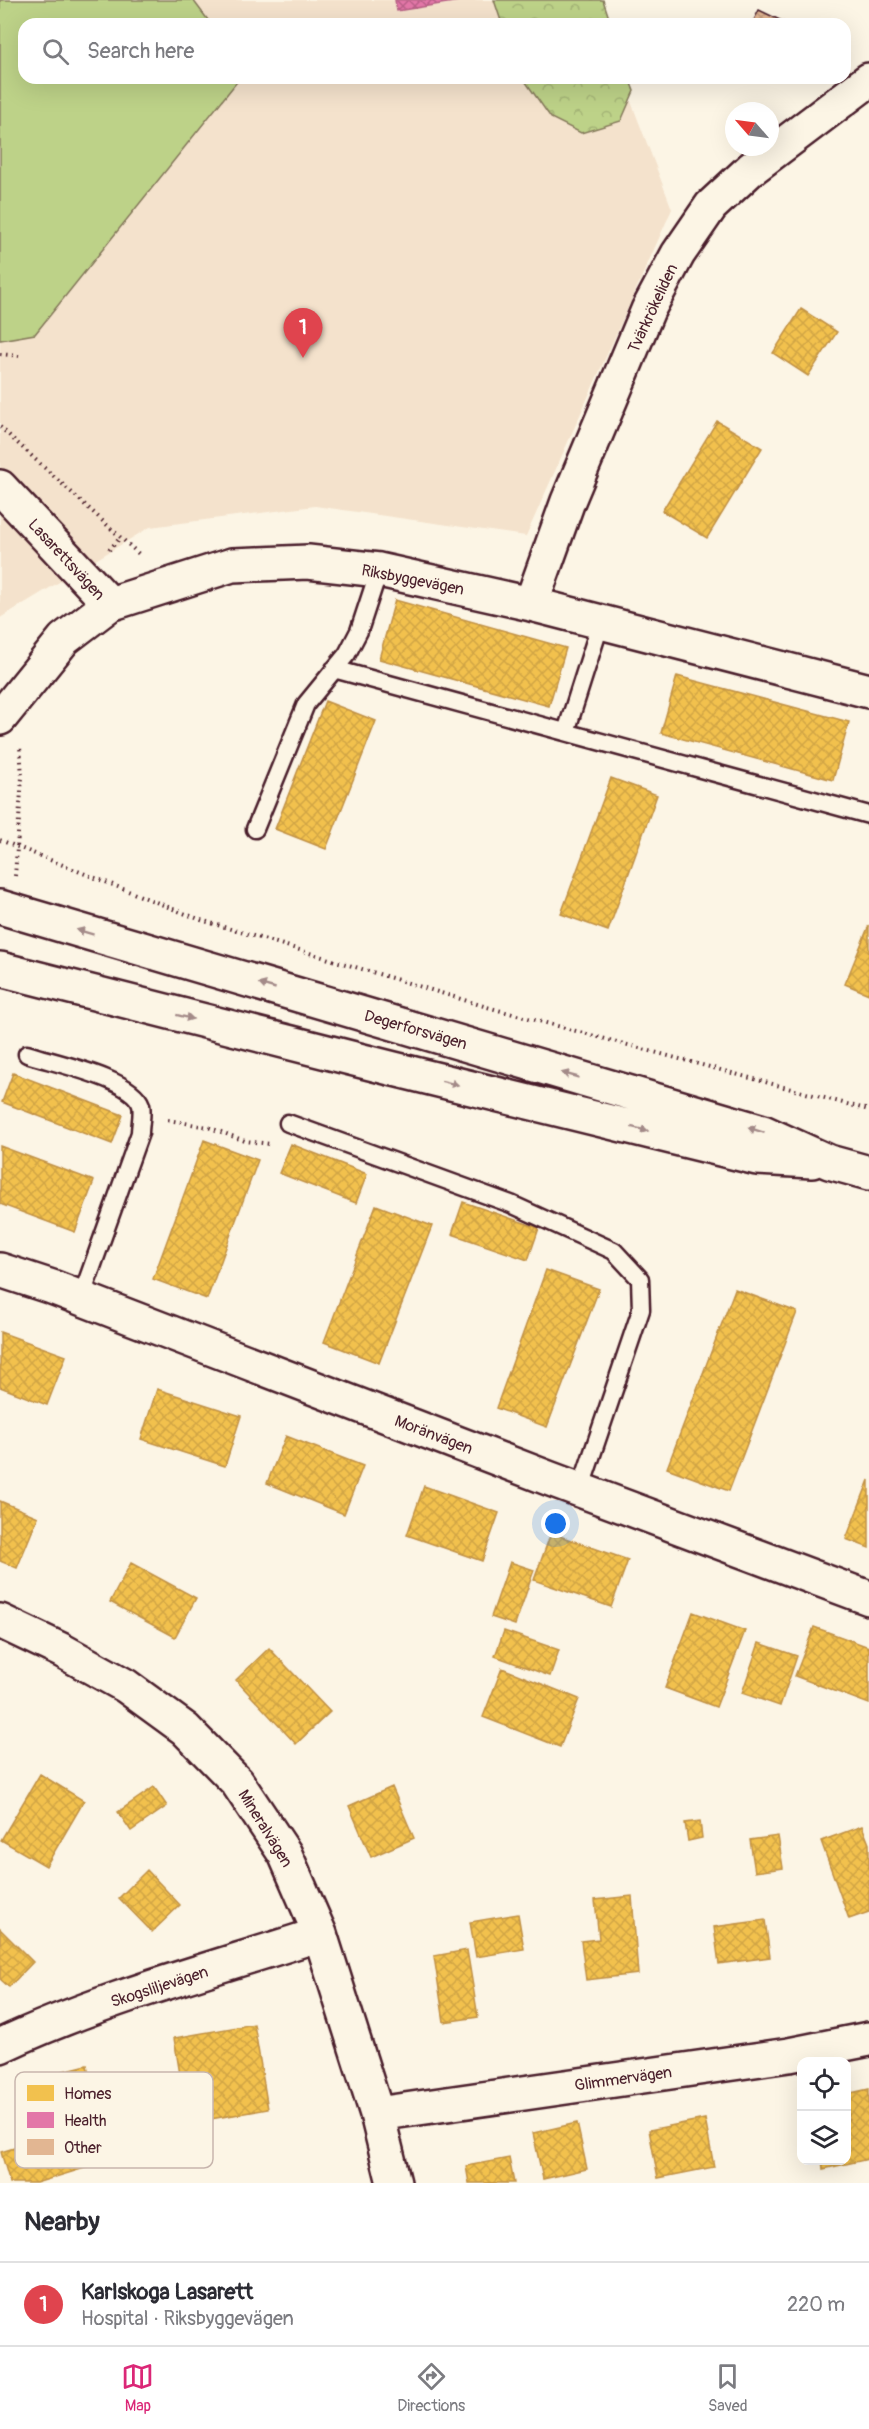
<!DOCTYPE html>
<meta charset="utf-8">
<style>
body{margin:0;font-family:Pangolin,sans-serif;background:#f7f7f7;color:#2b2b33}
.controls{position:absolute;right:18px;bottom:18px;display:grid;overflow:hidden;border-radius:12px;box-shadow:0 6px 24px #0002}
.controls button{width:54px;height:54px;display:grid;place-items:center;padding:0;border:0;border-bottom:2px solid #e1e1e2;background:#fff;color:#2b2b33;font:30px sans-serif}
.compass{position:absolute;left:725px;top:102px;width:54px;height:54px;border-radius:50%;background:#fff;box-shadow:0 6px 24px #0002;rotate:298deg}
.you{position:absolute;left:556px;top:1524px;width:21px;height:21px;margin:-15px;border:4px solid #fff;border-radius:50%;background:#1a73e8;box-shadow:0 0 0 9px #1a73e833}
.badge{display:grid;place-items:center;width:39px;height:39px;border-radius:50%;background:#db2777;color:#fff;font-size:20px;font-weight:700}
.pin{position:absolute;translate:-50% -50px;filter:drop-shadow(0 2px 3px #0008)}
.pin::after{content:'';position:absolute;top:32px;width:21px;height:18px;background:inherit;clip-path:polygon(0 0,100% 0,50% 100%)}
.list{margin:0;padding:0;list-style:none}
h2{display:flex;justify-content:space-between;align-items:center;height:78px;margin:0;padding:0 24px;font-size:26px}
h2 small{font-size:20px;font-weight:400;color:#7c7c81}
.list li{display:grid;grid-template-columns:39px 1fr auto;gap:18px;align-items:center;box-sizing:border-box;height:84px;padding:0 24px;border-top:2px solid #e1e1e2}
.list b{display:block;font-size:22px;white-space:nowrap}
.list p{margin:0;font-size:20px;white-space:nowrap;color:#7c7c81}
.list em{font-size:20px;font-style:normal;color:#7c7c81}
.icon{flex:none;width:33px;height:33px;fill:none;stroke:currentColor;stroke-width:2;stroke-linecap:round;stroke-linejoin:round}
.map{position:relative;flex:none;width:869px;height:2183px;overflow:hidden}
.search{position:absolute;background:#fff;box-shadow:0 6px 24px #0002;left:18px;right:18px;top:18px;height:66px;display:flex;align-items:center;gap:15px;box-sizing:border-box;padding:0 21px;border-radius:18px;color:#7c7c81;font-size:22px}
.sheet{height:162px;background:#fff}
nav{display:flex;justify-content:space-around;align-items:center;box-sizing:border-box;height:84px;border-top:2px solid #e1e1e2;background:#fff;font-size:16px;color:#7c7c81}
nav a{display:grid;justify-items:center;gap:3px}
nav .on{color:#db2777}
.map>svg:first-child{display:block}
.built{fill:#f4e2cc}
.grass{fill:#bdd288;stroke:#84785a;stroke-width:1.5}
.forest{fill:url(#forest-crowns);stroke:#84785a;stroke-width:1.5}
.homes{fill:url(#homes-cross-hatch);stroke:#c09044;stroke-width:1.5}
.health{fill:url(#health-cross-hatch);stroke:#b55d82;stroke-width:1.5}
.building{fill:url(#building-cross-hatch);stroke:#4a1f2b;stroke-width:1.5}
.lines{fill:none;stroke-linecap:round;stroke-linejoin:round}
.service-casing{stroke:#4a1f2b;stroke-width:21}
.minor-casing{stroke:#4a1f2b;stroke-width:38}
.secondary-casing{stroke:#4a1f2b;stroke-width:38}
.path{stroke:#4a1f2b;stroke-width:4;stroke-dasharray:1.5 4.5;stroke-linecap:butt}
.service{stroke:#fcf5e5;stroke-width:16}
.minor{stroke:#fcf5e5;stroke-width:33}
.secondary{stroke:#fcf5e5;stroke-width:33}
.oneway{fill:#a38a88}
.labels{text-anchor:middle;stroke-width:6;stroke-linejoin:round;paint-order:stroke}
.street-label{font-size:16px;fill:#4a1f2b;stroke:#fcf5e5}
.key{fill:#fcf5e5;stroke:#c7b5ad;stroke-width:1.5}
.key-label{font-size:16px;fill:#4a1f2b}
</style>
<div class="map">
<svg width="869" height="2183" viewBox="0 0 869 2183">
<defs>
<pattern id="forest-crowns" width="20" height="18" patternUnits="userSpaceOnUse" patternTransform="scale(1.5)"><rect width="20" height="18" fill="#bdd288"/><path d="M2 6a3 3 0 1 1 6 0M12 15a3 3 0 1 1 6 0" fill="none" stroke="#a4b476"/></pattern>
<pattern id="homes-cross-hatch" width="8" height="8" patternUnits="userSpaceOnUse" patternTransform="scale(1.5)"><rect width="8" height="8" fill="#f2c14e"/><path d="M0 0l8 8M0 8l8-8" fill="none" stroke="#d1a544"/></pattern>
<pattern id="health-cross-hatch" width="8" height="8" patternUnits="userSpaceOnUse" patternTransform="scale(1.5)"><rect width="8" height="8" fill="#e377a8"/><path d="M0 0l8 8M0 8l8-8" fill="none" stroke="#ba6189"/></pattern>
<pattern id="building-cross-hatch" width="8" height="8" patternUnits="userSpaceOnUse" patternTransform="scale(1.5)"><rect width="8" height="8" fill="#e2b692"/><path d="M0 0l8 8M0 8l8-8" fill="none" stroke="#c39c7e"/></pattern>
</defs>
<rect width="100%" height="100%" fill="#fcf5e5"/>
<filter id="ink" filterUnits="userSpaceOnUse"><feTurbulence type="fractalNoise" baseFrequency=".0167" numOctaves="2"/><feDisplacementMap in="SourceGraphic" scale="12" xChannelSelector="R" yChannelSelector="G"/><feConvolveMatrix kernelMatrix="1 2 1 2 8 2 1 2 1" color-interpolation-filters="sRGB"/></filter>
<g filter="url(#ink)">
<path class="built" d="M0,0H593L602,24H24V78H622L672,209L526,536L315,506L150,527L0,618Z"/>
<path class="grass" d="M0,0H193L211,24H24V78H240L35,334L0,340Z"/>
<path class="forest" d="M494,0H603L611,24H502Z
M523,78H629L634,91L621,121L581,133L551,118Z"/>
<path class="homes" d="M801,309L837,332L808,376L773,353Z
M717,421L762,448L707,538L662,511Z
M395,600L566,648L549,706L379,659Z
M677,676L849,722L833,780L661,733Z
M325,701L376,721L326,849L275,829Z
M611,778L657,795L608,931L561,914Z
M869,925V994L845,984Z
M13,1073L123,1115L112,1144L2,1102Z
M204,1140L258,1160L207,1299L153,1279Z
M291,1144L367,1174L356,1203L279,1173Z
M0,1146L94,1181L75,1232L0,1204Z
M463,1202L539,1228L528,1260L452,1234Z
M376,1205L432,1226L379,1363L324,1342Z
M546,1270L599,1289L547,1427L496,1408Z
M735,1289L797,1312L729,1491L667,1468Z
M0,1332L66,1356L47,1405L0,1387Z
M157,1389L241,1416L225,1466L141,1439Z
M286,1436L363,1466L344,1514L267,1483Z
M869,1480V1548L846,1539Z
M424,1486L499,1513L482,1561L407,1535Z
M0,1501L38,1517L17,1568L0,1561Z
M551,1533L628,1560L611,1607L534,1580Z
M510,1562L534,1570L515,1625L491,1617Z
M131,1563L196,1598L175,1637L110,1602Z
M693,1612L745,1631L716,1707L665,1688Z
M814,1627L869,1647V1704L795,1676Z
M504,1631L559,1650L550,1676L495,1656Z
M759,1643L797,1656L780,1706L742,1693Z
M269,1648L330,1712L296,1744L236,1680Z
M502,1668L579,1699L560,1747L483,1717Z
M40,1774L84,1801L46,1866L1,1840Z
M154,1787L167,1806L131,1831L118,1812Z
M392,1787L414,1838L371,1857L349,1806Z
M700,1821L702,1838L688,1841L685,1823Z
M862,1826L869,1844V1912L849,1919L821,1841Z
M778,1836L783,1868L755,1872L750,1840Z
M147,1870L180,1905L152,1932L119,1898Z
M632,1896L638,1974L586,1980L581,1941L599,1939L595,1900Z
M518,1914L524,1949L476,1957L470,1922Z
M765,1920L770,1957L719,1964L714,1927Z
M0,1929L33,1962L9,1987L0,1979Z
M467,1950L478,2017L444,2022L434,1956Z
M254,2024L268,2109L188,2123L174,2038Z
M87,2065L98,2112L73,2118L63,2071Z
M869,2089V2159L823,2169L822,2160H846V2119H849L846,2094Z
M705,2119L714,2167L658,2178L649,2130Z
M577,2123L587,2169L543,2179L533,2133Z
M76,2129L88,2167L36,2183H10L1,2152Z
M509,2158L514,2183H469L466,2166Z"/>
<path class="health" d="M395,0H466L397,11Z"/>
<path class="building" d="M759,10L788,24H752Z"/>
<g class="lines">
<defs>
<path id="service" d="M334,669L869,815
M566,732L601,622
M255,829L306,704L347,654L359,631L379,570
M27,1054C53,1063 132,1078 141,1105C143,1113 140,1125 140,1133L81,1298
M288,1123L511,1204L614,1251L640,1279L641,1310L580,1490"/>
<path id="minor" d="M0,487L110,604
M531,604L568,501L648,310L678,254L711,206L751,169L869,80
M0,718L64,639L110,604L232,565L308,562L379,570L531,604L869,691
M0,1270L52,1287L548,1478L869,1598
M0,1621L61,1650L126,1686L185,1729L237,1782L285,1854L320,1934L377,2114L394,2183
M0,2046C102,1998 213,1969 320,1934
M377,2114L789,2055L869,2039"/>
<path id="secondary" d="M0,907L763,1132L829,1162L869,1173
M0,969L394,1069L757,1158L812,1161"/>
</defs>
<use href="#service" class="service-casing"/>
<use href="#minor" class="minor-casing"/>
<use href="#secondary" class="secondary-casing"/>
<path class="path" d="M0,354L19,356
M0,427L141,556
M109,550L120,538
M0,840L201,920L487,1007L869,1110
M15,876L22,777L20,746
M168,1120L208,1127L245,1141L271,1144"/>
<use href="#service" class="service"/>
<use href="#minor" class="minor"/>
<use href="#secondary" class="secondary"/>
</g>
<defs><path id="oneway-solid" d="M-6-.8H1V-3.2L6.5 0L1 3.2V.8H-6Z" transform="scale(1.5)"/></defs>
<g class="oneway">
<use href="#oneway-solid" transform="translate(85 932) rotate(-163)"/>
<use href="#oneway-solid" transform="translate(267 986) rotate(-164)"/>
<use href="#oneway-solid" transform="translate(185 1017) rotate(14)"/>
<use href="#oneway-solid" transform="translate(570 1075) rotate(-164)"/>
<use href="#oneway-solid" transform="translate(450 1083) rotate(14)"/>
<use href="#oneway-solid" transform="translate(640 1129) rotate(14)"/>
<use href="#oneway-solid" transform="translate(756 1130) rotate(-162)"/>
</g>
</g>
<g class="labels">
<g class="street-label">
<text transform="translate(652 308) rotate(-65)" y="6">Tvärkrökeliden</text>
<text transform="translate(67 559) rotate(47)" y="6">Lasarettsvägen</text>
<text transform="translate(413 579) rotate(11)" y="6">Riksbyggevägen</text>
<text transform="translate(416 1029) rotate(16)" y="6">Degerforsvägen</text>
<text transform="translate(434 1434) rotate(21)" y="6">Moränvägen</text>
<text transform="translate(266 1828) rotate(58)" y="6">Mineralvägen</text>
<text transform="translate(159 1986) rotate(-18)" y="6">Skogsliljevägen</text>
<text transform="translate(623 2078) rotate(-8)" y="6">Glimmervägen</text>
</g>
</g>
<rect x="15" y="2072" width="198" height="96" rx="9" class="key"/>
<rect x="27" y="2085" width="27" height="16" fill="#f2c14e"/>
<rect x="27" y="2112" width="27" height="16" fill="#e377a8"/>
<rect x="27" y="2139" width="27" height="16" fill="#e2b692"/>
<g class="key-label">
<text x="64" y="2099">Homes</text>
<text x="64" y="2126">Health</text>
<text x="64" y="2153">Other</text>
</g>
</svg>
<div class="controls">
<button><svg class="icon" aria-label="locate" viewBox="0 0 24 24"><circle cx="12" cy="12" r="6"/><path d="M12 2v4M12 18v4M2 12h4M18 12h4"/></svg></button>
<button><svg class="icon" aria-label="layers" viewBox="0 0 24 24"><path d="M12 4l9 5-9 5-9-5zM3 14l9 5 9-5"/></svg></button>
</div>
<svg class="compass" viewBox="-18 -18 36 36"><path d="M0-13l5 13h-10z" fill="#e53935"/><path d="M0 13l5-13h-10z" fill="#7c7c81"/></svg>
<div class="you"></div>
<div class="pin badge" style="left:303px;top:358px;background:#e0444e">1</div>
<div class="search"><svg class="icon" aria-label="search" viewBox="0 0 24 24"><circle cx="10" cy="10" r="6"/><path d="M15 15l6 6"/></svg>Search here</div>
</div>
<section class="sheet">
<h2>Nearby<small></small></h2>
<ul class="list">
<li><span class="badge" style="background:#e0444e">1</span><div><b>Karlskoga Lasarett</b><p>Hospital · Riksbyggevägen</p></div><em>220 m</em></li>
</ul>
</section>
<nav>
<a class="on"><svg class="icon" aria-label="map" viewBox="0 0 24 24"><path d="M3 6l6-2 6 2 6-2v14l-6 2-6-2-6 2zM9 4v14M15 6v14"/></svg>Map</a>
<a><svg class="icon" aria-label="directions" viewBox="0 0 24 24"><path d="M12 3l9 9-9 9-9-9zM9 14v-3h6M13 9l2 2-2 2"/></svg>Directions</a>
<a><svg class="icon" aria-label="saved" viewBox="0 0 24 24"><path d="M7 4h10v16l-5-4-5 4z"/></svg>Saved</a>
</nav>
